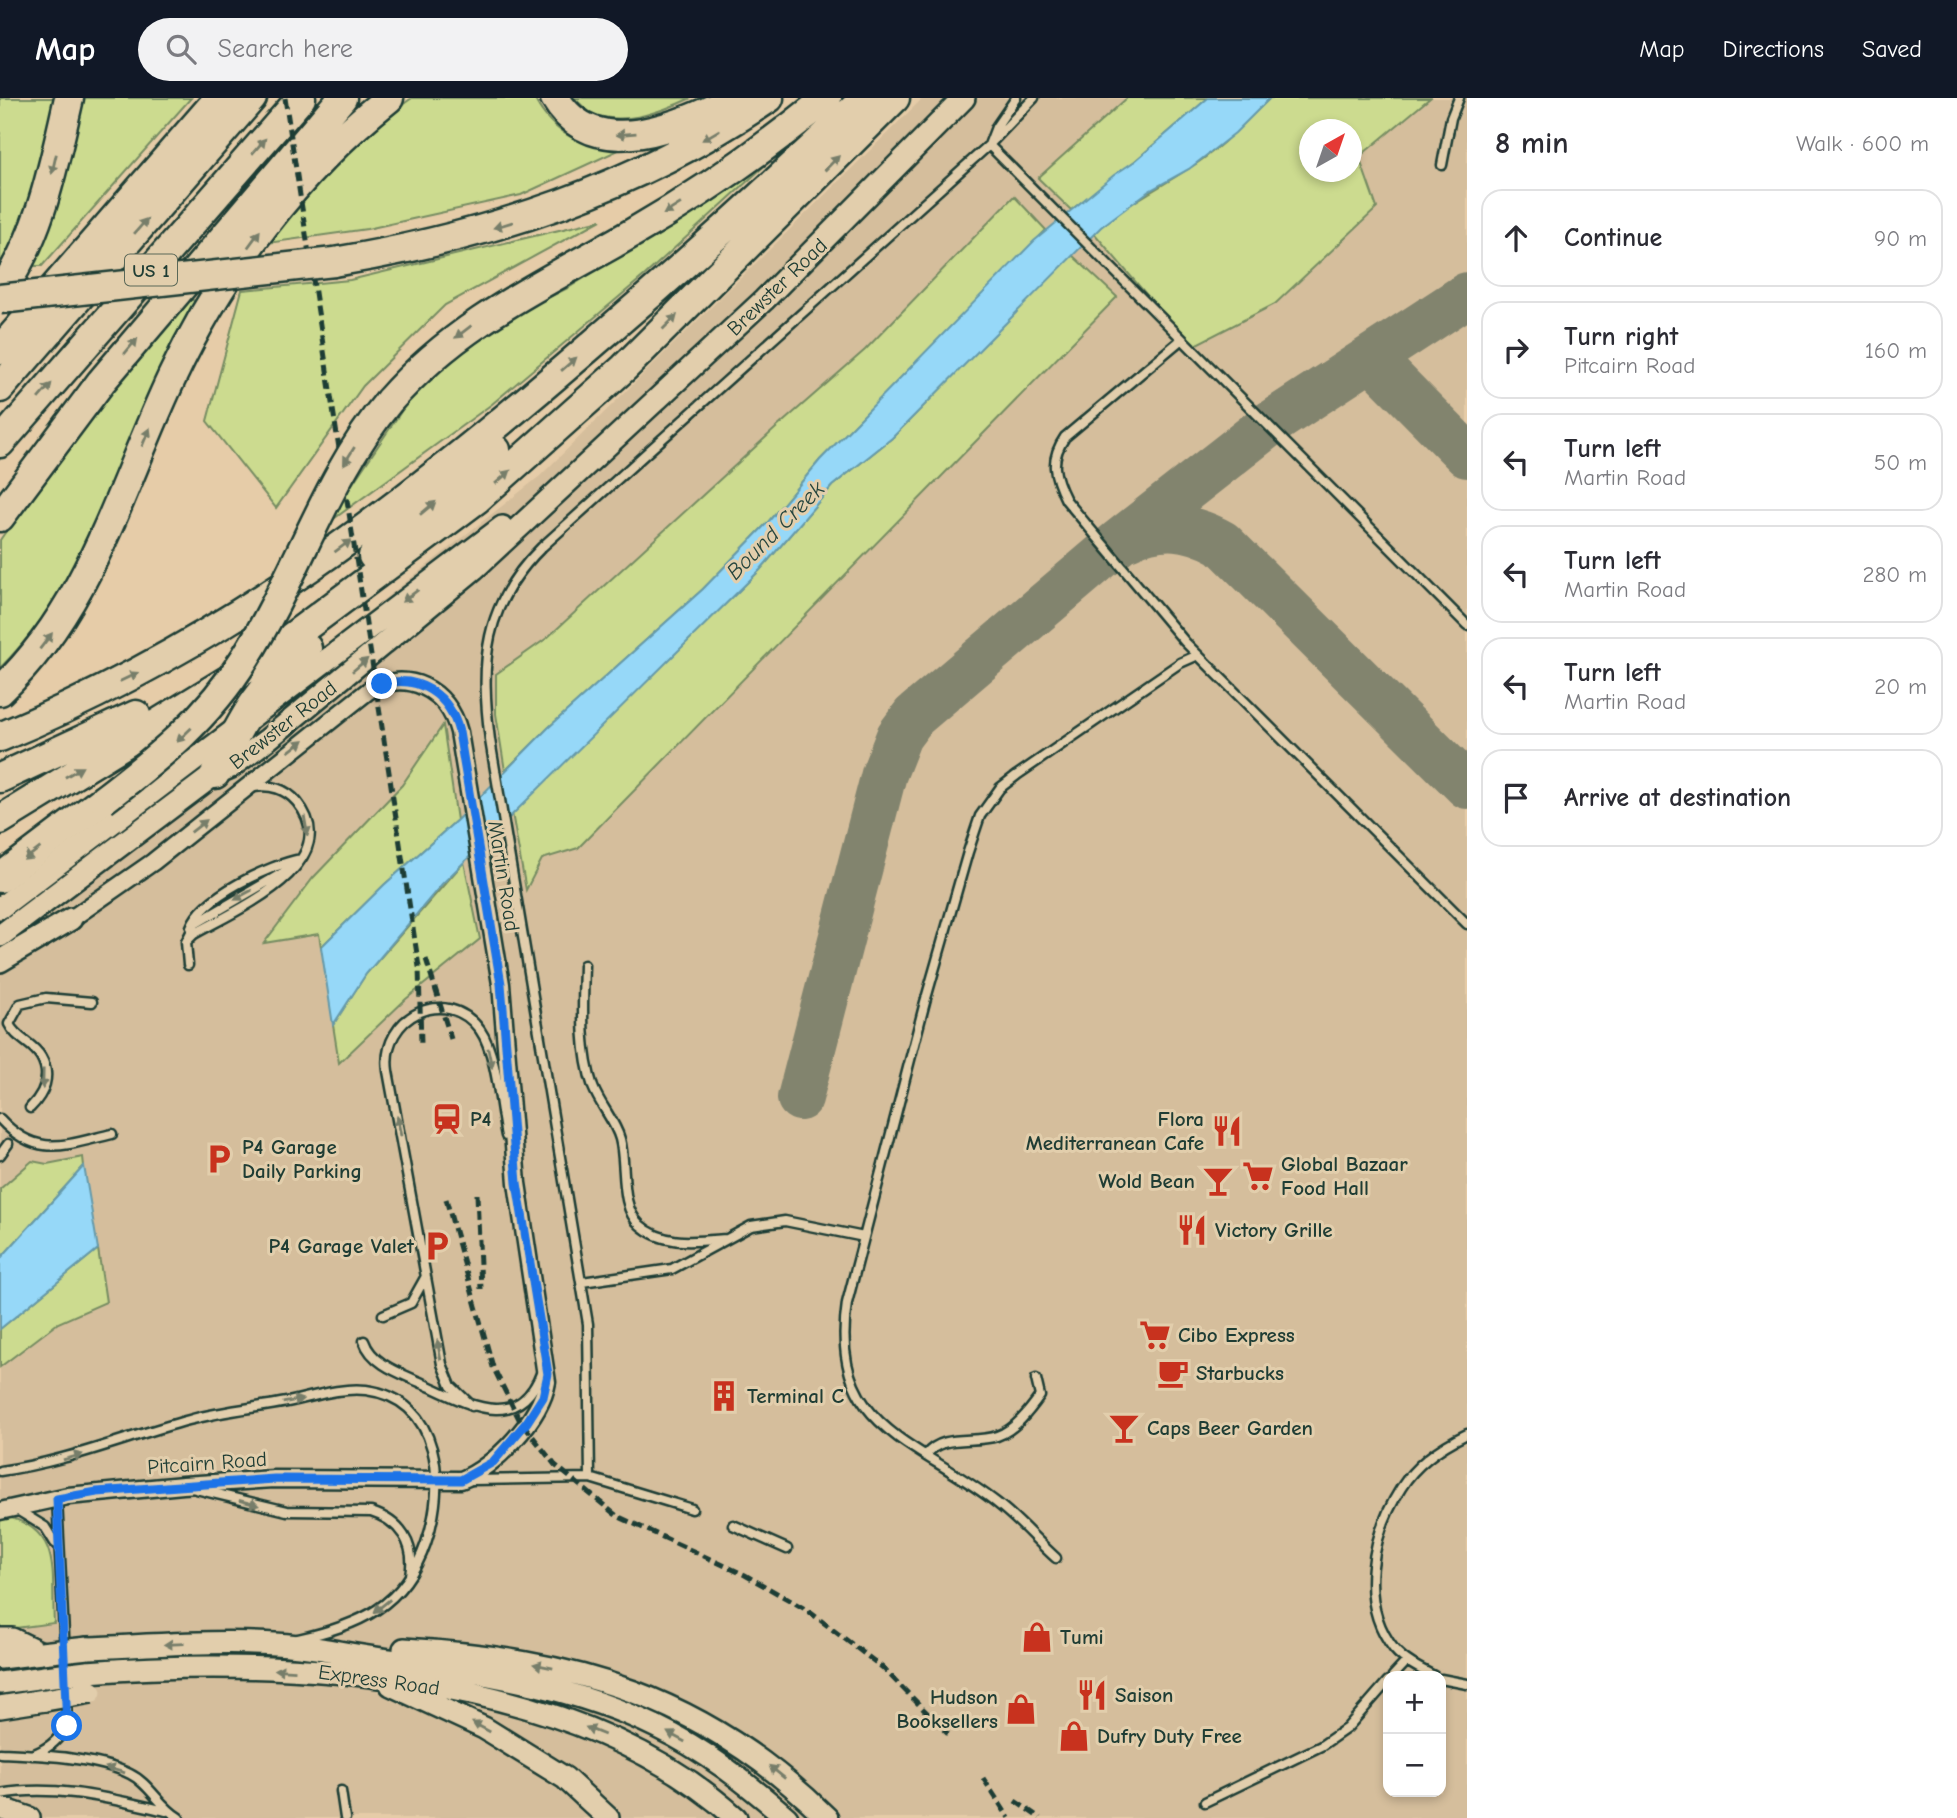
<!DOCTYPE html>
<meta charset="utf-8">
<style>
body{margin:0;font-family:"Comic Neue",sans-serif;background:#f2f2f3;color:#2b2b33}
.controls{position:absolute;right:21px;bottom:21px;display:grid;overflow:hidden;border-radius:14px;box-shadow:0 4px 10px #0003}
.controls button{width:63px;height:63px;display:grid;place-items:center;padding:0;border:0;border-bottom:2px solid #e1e1e2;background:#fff;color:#2b2b33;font:35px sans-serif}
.compass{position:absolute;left:1299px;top:21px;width:63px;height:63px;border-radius:50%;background:#fff;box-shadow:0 4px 10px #0003;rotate:40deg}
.stop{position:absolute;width:21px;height:21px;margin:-16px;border:5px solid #1a73e8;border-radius:50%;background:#fff}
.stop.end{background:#1a73e8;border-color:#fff;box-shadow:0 2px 7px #0008}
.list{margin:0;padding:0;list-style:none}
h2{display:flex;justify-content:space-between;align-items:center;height:91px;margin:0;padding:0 28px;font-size:30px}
h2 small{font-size:23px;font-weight:400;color:#7c7c81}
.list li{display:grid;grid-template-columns:46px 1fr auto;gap:21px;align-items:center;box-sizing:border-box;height:98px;margin:0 14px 14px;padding:0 14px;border:2px solid #e1e1e2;border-radius:21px}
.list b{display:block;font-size:26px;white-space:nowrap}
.list p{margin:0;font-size:23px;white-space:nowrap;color:#7c7c81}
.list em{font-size:23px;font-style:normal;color:#7c7c81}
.icon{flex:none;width:38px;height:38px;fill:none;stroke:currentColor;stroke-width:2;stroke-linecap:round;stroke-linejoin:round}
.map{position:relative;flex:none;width:1467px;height:1720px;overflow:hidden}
header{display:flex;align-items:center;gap:42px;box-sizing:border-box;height:98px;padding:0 35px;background:#111827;color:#fff}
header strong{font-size:33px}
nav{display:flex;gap:38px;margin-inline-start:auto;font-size:24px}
.search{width:490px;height:63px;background:#f2f2f3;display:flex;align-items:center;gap:18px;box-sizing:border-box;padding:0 24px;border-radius:38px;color:#7c7c81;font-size:26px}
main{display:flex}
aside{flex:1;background:#fff}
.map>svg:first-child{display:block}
.built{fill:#d5be9c;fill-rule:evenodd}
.green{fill:#ccdb8f;stroke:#768c62;stroke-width:2;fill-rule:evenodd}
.water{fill:#96d8f8;stroke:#669aaa;stroke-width:2}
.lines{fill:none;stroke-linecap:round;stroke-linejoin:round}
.taxiway{stroke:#82846e;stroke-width:46}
.lane-casing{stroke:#1f3d34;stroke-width:13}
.street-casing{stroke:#1f3d34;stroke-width:21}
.secondary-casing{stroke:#1f3d34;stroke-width:26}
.highway-casing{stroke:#1f3d34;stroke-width:33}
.lane{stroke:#e2ceac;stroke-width:8}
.street{stroke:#e2ceac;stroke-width:16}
.secondary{stroke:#e2ceac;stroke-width:21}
.highway{stroke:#e2ceac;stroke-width:28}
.rail{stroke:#1f3d34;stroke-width:5;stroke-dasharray:10 5;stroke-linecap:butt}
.secondary-bridge-casing{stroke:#1f3d34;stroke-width:26;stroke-linecap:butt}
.highway-bridge-casing{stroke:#1f3d34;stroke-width:33;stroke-linecap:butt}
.secondary-bridge{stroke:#e2ceac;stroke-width:21}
.highway-bridge{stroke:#e2ceac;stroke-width:28}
.oneway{fill:#777e6a}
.route{stroke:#1a73e8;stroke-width:9}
.labels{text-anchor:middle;stroke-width:6;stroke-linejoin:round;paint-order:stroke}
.shield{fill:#e2ceac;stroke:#5a6858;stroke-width:2}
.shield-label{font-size:19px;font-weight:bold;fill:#1f3d34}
.street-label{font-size:21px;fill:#1f3d34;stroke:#e2ceac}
.poi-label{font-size:21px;font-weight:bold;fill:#1f3d34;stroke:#e2ceac;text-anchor:start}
.water-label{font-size:23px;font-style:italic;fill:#25453e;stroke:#e2ceac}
</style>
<header>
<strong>Map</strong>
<div class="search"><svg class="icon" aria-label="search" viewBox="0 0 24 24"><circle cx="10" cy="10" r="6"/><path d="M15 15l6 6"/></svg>Search here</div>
<nav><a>Map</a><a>Directions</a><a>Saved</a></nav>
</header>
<main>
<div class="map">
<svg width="1467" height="1720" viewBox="0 0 1467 1720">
<rect width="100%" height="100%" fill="#e6cca8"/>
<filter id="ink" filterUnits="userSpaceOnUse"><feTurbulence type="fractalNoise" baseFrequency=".0143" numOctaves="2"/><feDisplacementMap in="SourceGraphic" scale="14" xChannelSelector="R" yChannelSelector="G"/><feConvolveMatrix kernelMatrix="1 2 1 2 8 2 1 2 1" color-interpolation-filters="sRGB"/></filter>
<g filter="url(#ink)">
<path class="built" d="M923,0H1467V1720H0V797L273,589L540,378ZM1310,32H1352V74H1310ZM1388,1578H1441V1694H1388Z"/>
<path class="green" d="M0,0H59L28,121L0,173Z
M80,0H191L42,168H33L61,85Z
M412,0H534C553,37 581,48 621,51L521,97L367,131L268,145L360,37Z
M574,0H691C663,13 627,27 595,17C588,15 580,5 574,0Z
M1127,0H1208L1135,63L1071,112L1038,80Z
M1270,0H1430L1359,59L1377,110L1275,206L1191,249L1094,135C1122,108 1156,92 1188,71C1219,52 1244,25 1270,0ZM1310,32H1352V74H1310Z
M773,60L645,177L492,306L324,428L421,284L496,226L570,189Z
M1014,98L1046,132L820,362L769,423L703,491L548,630L505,673L496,616V576L547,540L776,330L865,252Z
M601,122L445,207L363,288L276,410L207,323L242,192L350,182Z
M1072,157L1117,199L578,750L542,761L526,792L512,715L760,472L832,388L892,340Z
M185,199L195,203C128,323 100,471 0,570V442L39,385Z
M443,627L457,722L384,787L321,849L319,836L264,845L313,780L402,687Z
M464,764L480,841L406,901L339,965L333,927L366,876Z
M83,1059L84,1068L0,1161V1091L32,1063L47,1066Z
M98,1151L106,1204L58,1225L0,1269V1231Z
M8,1419C63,1433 51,1478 54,1525L0,1532V1420Z"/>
<path class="water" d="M1208,0H1270L1235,35L1189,71L1149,93L1101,129L892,340L832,388L760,472L442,786L366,876L333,927L321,849L384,787L457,722L548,630L703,491L769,423L820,362L1034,143L1114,77L1135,63Z
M84,1068L98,1151L0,1231V1161Z"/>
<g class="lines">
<path class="taxiway" d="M1371,260L1467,357
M1127,440C1160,424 1190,427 1222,445L1467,688
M800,1000L884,676L899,638L914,618L1120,443L1268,327L1467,197"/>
<defs>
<path id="lane" d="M1016,0L996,29L989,47L1467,527
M1442,67L1451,20L1459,0
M1182,241L1065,339C1049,362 1054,378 1066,402L1185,544L1467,826
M191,829C202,798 270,767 301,761
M186,844L194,836C232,814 348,766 297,704C286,691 270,686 254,689
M188,867L186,844L195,826L291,770
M584,867C583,906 580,951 593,989C600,1007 615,1023 620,1041C627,1067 619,1108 640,1127C664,1149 698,1143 727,1141
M30,1010C44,996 52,978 41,959C33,945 16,941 9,926L20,906L46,900L92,904
M0,1021C37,1061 65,1047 112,1036
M0,1057L8,1046
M582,1184L672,1171L751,1128L785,1123L864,1139
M383,1217L411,1205L425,1180
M364,1243C372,1267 403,1276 424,1286C466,1305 519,1337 542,1273
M472,1308L451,1288L442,1266L388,973C380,918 447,886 480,932C497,956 500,1009 506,1038
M926,1357C943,1335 973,1346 997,1338C1015,1332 1030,1312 1040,1298L1036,1281
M0,1373C66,1364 125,1339 189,1322C221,1313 255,1310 287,1304C312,1299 341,1289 366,1292C442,1302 446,1388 426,1445C404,1509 359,1527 298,1541
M471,1382L590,1380
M196,1391L287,1413L371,1414C400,1423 416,1446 410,1477
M57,1401L66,1575
M692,1411L590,1380L588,1226L490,642C480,564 483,507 542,449L989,47L1034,0
M19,1413L45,1429L55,1445
M733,1427L787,1451
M1056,1460C1036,1442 1018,1421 997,1405C917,1342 828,1331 847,1205L925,904L968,754L980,718L1000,690L1017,677L1180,565L1198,557
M1393,1578L1407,1563
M1434,1578C1420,1571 1404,1563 1394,1551C1357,1504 1372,1436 1401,1390C1416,1366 1442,1348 1467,1336
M1441,1581L1467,1586
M0,1655C38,1657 96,1659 130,1676C149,1685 160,1709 179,1720
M32,1657C62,1645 69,1630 67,1598
M341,1693L345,1720
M0,1696C57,1686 111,1701 166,1713
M1205,1704L1321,1648L1347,1630L1388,1583"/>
<path id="street" d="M0,1413L68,1398L183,1387L274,1381L461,1382C494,1370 541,1320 547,1284L517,1085L501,886L459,634C448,591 407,570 368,593L153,764L71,821"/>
<path id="secondary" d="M0,810L502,429
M0,838L215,676L231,669L268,641L474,471L764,202L964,0
M0,863L71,821
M0,1541H12L41,1555
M88,1550C163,1547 247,1539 322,1551C350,1556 377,1561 406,1564C491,1575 579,1591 657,1629C705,1652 747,1685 787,1720
M404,1551C573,1561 704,1598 827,1720
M0,1560L41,1555
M87,1574C293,1558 576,1575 736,1720
M0,1585L45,1579
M391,1587L484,1630L565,1680L608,1720
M0,1609L45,1602
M0,1710L29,1720"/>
<path id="highway" d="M555,0C595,68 683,26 736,0
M334,164C491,138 636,90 769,0
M0,195C41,136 53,69 69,0
M0,252L219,0
M0,290L252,0
M389,303C459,223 544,186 634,134C702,95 766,50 827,0
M0,345L301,0
M0,419L101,284L342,0
M373,458L496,352
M0,593C91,508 120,389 172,279C222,172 296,74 389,0
M0,639C226,546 404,409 587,251C682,170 775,86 865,0
M215,676C244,619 256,591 307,550
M0,680L136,617
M0,722L261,562L477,401L624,270L895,0
M0,780L103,702"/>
</defs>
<use href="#lane" class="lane-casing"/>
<use href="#street" class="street-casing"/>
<use href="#secondary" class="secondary-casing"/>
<use href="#highway" class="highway-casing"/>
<use href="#lane" class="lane"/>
<use href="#street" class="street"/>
<use href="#secondary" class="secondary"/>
<use href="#highway" class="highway"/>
<path class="rail" d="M285,0L419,869L421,946
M426,861L451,941
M477,1096L481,1191
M446,1101L493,1269L519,1321L555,1367L617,1418L745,1477L807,1512L883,1570L948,1636
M983,1680L1009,1720
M1015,1703L1040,1720"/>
<defs>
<path id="secondary-bridge" d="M41,1555L88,1550
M45,1579L87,1574
M45,1602L91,1594"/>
<path id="highway-bridge" d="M0,201L334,164
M103,702C158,660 208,620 245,560C298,476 325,380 389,303"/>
</defs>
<use href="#secondary-bridge" class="secondary-bridge-casing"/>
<use href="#highway-bridge" class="highway-bridge-casing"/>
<use href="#secondary-bridge" class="secondary-bridge"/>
<use href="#highway-bridge" class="highway-bridge"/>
</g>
<defs><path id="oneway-solid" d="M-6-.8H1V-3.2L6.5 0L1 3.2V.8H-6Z" transform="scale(1.75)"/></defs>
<g class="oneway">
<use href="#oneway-solid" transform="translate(626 36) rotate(175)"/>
<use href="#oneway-solid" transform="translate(711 37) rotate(149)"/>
<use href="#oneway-solid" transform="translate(259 48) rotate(-49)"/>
<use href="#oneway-solid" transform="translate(832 65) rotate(-45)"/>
<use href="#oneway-solid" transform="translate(54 66) rotate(103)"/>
<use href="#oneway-solid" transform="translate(672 111) rotate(148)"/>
<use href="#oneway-solid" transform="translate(503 127) rotate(163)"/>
<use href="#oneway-solid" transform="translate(141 128) rotate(-49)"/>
<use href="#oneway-solid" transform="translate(254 141) rotate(-54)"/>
<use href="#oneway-solid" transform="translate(670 224) rotate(-45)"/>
<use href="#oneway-solid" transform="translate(463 234) rotate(143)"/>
<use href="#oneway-solid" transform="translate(131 248) rotate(-50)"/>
<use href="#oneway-solid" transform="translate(569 266) rotate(-41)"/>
<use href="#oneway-solid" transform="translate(45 293) rotate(-49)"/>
<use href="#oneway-solid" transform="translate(146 339) rotate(-67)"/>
<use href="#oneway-solid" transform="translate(349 358) rotate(122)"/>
<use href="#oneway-solid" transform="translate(503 379) rotate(-41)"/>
<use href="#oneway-solid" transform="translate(428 410) rotate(-40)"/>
<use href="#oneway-solid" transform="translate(343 448) rotate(-36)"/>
<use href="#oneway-solid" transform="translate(410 498) rotate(143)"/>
<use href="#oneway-solid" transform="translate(46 543) rotate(-52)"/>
<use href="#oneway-solid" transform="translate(360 567) rotate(-40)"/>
<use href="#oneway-solid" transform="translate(129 579) rotate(-26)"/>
<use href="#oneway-solid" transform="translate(184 637) rotate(136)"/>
<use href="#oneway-solid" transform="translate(296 648) rotate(-38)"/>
<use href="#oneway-solid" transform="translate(74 674) rotate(-30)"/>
<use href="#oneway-solid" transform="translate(199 728) rotate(-38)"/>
<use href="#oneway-solid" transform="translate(306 728) rotate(80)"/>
<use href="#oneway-solid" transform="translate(32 756) rotate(143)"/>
<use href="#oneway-solid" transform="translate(243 797) rotate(151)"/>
<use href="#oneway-solid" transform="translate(490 960) rotate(78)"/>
<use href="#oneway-solid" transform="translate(43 981) rotate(91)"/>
<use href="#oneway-solid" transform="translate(399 1028) rotate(-101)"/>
<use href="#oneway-solid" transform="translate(439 1252) rotate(-100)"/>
<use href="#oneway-solid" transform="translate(293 1303) rotate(-10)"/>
<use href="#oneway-solid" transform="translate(73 1359) rotate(-16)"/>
<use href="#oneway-solid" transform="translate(249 1405) rotate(15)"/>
<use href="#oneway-solid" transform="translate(382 1508) rotate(141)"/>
<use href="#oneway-solid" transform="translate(174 1546) rotate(178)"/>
<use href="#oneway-solid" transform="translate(543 1568) rotate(-168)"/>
<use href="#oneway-solid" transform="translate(285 1572) rotate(-177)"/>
<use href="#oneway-solid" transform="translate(481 1629) rotate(-152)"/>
<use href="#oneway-solid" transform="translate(595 1633) rotate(-158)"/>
<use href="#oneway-solid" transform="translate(676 1639) rotate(-151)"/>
<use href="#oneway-solid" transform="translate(115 1672) rotate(-164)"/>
<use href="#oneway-solid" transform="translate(777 1674) rotate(-141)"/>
</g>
</g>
<g class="lines" filter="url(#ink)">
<path class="route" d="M67,1628L57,1401L97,1394L274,1381L461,1382L493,1364L527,1324L543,1299L548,1276L517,1085L501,886L459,634C450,597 419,576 382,586"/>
</g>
<defs>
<symbol id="station-bare" viewBox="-9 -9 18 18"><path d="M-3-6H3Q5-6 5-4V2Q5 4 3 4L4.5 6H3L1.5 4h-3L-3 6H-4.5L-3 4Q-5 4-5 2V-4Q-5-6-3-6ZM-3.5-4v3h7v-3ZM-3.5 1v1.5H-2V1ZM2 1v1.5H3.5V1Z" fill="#c8321e" stroke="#e2ceac" stroke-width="2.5" paint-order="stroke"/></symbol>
<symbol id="restaurant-bare" viewBox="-9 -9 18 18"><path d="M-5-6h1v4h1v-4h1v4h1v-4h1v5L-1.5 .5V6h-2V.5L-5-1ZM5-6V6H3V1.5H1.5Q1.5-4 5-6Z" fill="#c8321e" stroke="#e2ceac" stroke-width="2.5" paint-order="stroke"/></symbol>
<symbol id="parking-bare" viewBox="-9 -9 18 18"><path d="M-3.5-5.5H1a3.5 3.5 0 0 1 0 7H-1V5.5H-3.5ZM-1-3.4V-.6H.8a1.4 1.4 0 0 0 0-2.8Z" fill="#c8321e" stroke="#e2ceac" stroke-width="2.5" paint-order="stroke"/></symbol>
<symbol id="supermarket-bare" viewBox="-9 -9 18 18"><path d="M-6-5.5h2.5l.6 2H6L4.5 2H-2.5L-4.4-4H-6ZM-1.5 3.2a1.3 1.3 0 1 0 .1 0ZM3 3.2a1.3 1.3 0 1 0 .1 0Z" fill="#c8321e" stroke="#e2ceac" stroke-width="2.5" paint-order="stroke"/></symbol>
<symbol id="bar-bare" viewBox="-9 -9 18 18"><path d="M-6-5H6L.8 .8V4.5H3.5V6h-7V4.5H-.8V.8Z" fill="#c8321e" stroke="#e2ceac" stroke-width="2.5" paint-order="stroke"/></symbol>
<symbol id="cafe-bare" viewBox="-9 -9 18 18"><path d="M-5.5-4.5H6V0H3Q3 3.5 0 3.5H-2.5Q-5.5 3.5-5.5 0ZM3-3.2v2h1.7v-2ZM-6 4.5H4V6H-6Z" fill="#c8321e" stroke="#e2ceac" stroke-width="2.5" paint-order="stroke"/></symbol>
<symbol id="building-bare" viewBox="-9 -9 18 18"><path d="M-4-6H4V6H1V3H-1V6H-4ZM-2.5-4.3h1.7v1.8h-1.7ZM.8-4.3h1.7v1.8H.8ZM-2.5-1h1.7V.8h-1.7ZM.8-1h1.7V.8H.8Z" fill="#c8321e" stroke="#e2ceac" stroke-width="2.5" paint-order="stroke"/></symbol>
<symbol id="shop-bare" viewBox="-9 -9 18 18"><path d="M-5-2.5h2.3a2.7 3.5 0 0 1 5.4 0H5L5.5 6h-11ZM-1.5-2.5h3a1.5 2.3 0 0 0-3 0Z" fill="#c8321e" stroke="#e2ceac" stroke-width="2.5" paint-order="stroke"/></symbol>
</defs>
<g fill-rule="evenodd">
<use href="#station-bare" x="425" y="999" width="44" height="44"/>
<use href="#restaurant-bare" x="1205" y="1011" width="44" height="44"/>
<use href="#parking-bare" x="197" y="1039" width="44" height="44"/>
<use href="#supermarket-bare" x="1236" y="1056" width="44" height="44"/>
<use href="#bar-bare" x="1196" y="1061" width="44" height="44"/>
<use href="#restaurant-bare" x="1170" y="1110" width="44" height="44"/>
<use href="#parking-bare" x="415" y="1126" width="44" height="44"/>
<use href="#supermarket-bare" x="1133" y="1215" width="44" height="44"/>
<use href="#cafe-bare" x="1151" y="1253" width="44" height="44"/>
<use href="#building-bare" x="702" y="1276" width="44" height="44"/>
<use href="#bar-bare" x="1102" y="1308" width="44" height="44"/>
<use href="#shop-bare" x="1015" y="1517" width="44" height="44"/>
<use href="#restaurant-bare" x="1070" y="1575" width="44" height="44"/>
<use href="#shop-bare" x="999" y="1589" width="44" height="44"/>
<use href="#shop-bare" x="1052" y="1616" width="44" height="44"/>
</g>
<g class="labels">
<rect class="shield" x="125" y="156.5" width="52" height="31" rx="5"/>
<g class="shield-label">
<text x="151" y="179">US 1</text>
</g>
<g class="street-label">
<text transform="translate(777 189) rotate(-44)" y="7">Brewster Road</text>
<text transform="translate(283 627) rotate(-38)" y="7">Brewster Road</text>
<text transform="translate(504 778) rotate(81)" y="7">Martin Road</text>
<text transform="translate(207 1365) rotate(-4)" y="7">Pitcairn Road</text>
<text transform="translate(379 1582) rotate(8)" y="7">Express Road</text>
</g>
<g class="poi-label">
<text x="470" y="1028">P4</text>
<text x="1204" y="1028" text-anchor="end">Flora<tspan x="1204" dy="24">Mediterranean Cafe</tspan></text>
<text x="242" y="1056">P4 Garage<tspan x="242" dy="24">Daily Parking</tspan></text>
<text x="1281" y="1073">Global Bazaar<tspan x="1281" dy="24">Food Hall</tspan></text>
<text x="1195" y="1090" text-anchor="end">Wold Bean</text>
<text x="1215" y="1139">Victory Grille</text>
<text x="414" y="1155" text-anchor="end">P4 Garage Valet</text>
<text x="1178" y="1244">Cibo Express</text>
<text x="1196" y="1282">Starbucks</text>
<text x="747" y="1305">Terminal C</text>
<text x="1147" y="1337">Caps Beer Garden</text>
<text x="1060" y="1546">Tumi</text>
<text x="1115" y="1604">Saison</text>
<text x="998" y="1606" text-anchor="end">Hudson<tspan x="998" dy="24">Booksellers</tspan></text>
<text x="1097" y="1645">Dufry Duty Free</text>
</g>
<g class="water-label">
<text transform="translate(775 432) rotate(-45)" y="8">Bound Creek</text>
</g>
</g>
</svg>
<div class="controls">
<button>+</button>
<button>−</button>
</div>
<svg class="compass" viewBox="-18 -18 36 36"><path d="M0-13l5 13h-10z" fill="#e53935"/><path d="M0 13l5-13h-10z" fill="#7c7c81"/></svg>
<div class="stop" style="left:67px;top:1628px"></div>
<div class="stop end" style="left:382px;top:586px"></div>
</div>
<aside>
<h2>8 min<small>Walk · 600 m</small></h2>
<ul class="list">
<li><svg class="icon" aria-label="ahead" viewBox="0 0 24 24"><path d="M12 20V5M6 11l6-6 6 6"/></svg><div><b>Continue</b></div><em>90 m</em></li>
<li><svg class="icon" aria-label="right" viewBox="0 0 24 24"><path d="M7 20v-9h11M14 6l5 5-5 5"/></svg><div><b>Turn right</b><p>Pitcairn Road</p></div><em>160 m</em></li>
<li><svg class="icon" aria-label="left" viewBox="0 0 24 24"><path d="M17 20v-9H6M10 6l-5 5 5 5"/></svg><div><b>Turn left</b><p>Martin Road</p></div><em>50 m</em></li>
<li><svg class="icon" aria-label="left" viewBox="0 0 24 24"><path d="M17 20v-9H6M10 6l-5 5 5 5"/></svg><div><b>Turn left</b><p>Martin Road</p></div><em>280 m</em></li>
<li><svg class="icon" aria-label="left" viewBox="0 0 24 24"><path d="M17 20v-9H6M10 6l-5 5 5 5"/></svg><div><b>Turn left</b><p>Martin Road</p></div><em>20 m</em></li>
<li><svg class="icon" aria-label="arrive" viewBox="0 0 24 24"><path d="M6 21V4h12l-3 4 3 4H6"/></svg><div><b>Arrive at destination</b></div></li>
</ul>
</aside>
</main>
